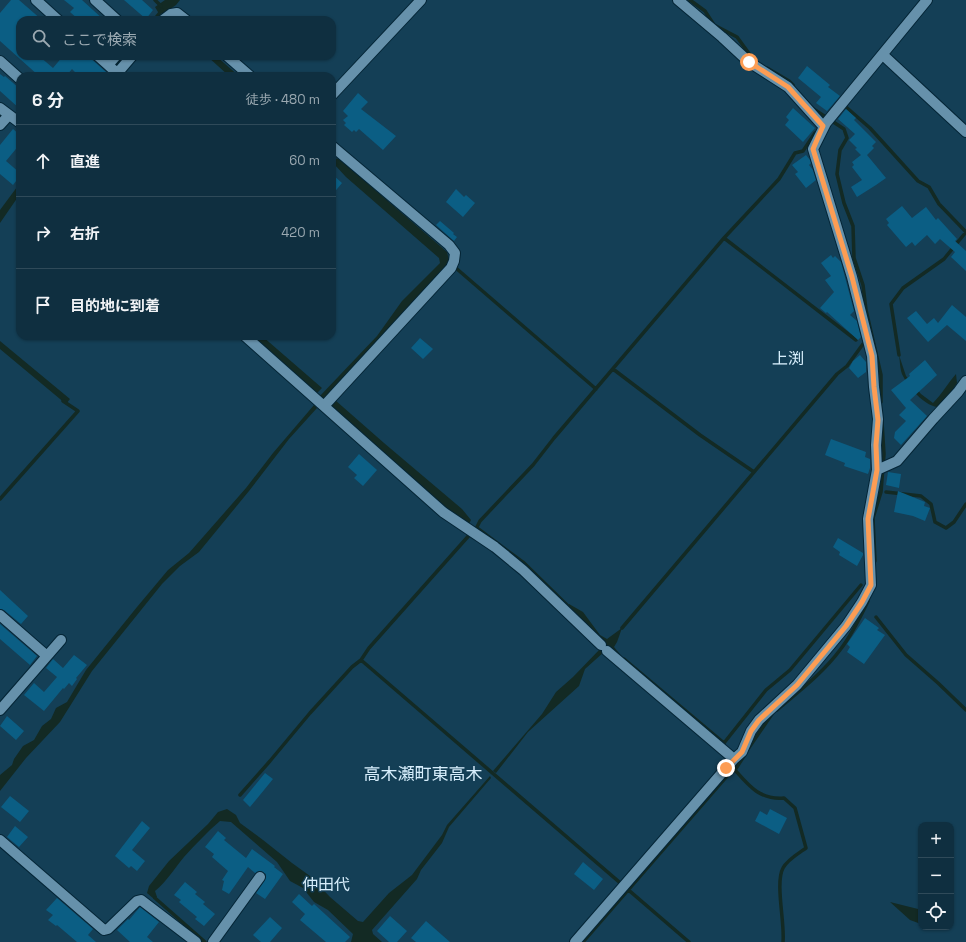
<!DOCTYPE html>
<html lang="ja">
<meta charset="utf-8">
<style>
body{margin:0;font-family:"Space Grotesk","Noto Sans JP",sans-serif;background:#1d3b4b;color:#f1f3f6}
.controls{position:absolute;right:12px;bottom:12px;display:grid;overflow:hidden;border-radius:8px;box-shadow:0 1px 3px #0004}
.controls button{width:36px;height:36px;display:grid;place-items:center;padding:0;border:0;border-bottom:1px solid #2f4a59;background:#0f2f40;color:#f1f3f6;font:20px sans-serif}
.stop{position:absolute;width:12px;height:12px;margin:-9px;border:3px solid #fd9d54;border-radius:50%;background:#fff}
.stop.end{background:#fd9d54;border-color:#fff;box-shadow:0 1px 4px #0008}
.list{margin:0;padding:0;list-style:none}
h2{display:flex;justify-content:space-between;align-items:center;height:52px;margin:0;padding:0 16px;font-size:17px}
h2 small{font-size:13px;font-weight:400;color:#9ba9b1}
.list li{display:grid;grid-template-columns:26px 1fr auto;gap:12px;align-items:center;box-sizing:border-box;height:72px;padding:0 16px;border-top:1px solid #2f4a59}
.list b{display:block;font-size:15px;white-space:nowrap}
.list em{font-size:13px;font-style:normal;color:#9ba9b1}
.icon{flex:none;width:22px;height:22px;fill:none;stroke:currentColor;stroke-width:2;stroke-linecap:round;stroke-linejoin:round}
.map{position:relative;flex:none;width:966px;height:942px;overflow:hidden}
.search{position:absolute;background:#0f2f40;box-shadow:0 1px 3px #0004;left:16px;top:16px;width:320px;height:44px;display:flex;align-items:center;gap:10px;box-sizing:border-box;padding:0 14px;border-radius:12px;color:#9ba9b1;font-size:15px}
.panel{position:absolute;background:#0f2f40;box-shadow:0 1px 3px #0004;left:16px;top:72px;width:320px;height:268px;border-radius:12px}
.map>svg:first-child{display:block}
.water{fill:#132a24}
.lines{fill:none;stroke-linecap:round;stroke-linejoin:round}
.stream{stroke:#132a24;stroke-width:3.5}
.building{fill:#0b5e84}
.street-casing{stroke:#042536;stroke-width:12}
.street{stroke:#6691ab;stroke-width:10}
.route{stroke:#fd9d54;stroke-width:5}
.labels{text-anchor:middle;stroke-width:3;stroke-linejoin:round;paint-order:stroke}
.neighbourhood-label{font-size:16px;fill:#d7eefc;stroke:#143f56}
.quarter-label{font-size:17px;fill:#d7eefc;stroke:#143f56}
</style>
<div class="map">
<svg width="966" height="942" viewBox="0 0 966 942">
<rect width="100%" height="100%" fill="#143f56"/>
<path class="water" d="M165,0H180L176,5L163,14L158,12L155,7Z
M207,56H216L239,76H229Z
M338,158L447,252L449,260L441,273L323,400L319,397L377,336L402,301L440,263L439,258L346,177L334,164Z
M20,183V194L0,223V210Z
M251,336H262L322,388L317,393Z
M0,341L70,399L66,404L0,349Z
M899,355L906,376L921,394L933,403C942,394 948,383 956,374L957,383L951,392L937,407C924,405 909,388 903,376C900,371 900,361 899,355Z
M335,400L384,443L462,509L471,520L469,524L444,508L330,406Z
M314,405L317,408L289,439L249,491L199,552L180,566L162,584L92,671L60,722L26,758L0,791V775L12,765L14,759L23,746L34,740L42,726L51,719L56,708L67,702L86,670L137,607L168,570L189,553L246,488L273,453Z
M569,604L583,612L600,635L607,639L622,628L617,642L614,647L624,659L617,656L569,610Z
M600,649L604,652L585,669L579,686L528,732L496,773L493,771L542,714L556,692L573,677Z
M490,776L491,778L449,827L442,843L421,870L417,879L372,930L373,934L382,942H351L353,934L328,910L314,902L303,888L290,881L277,862L231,822L220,821C207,832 195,845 184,857C174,869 167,881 155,891L157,897L154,899L147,893L149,886L169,861L208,824L218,812L227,809L236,815L240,823L263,840L292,863L310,876L330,897L358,921L363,922L389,893L412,875L442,835L447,825Z
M890,902L918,909L921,912V924L910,920Z"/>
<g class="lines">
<path class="stream" d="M155,0L161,6
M690,0L705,11L714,25L737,37L753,59
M154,20L162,10
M767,68L789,81L793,85
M108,76L124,56
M846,107L870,128L918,181L929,187L939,204L966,232
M812,108L844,129L847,138L840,150L837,174L844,203L853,226L854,258L863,285L866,310L881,375V402
M332,157L339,163
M724,238L856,340
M447,262L457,269L596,389
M899,355L891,304L903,288L944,259L966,232
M613,369L700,435L754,472
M886,492L921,496L931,504L935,522L946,528L954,522L966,504
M0,499L78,411L63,401
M477,527L480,521L533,465L554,438L724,238L779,179L795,153L803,151L815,133
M477,528L524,563L569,607
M875,561L873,518L881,492L884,454L882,422
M876,617L906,655L938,683L966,710
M622,628L837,374L847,366L863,344
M624,659L724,743L766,690L790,670L861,585
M361,660L689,942
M777,710C798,692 823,673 840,650C851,636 860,618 868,601
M748,749L772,714
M744,756L735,770C749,786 760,800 784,798L795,808L806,848C799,853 787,860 783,868C775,883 785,923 783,942
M240,795L270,761L310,713L352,667L361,660L369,648L472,532
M155,898L205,942
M583,942L727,776"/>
</g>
<path class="building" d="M11,0H19L42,20H20V56H39L53,68L63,56H79L83,60L88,56L106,72L102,76H79L72,69L67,75L64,72L61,75L62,76H39L0,41V13Z
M64,0H82L104,20H79L70,12L74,8Z
M124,0H142L153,10L146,19Z
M807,66L830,85L828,87L840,96L827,111L816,103L821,97L798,78Z
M0,74L4,77L5,76L20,89V109L0,91Z
M358,93L368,102L361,109L396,136L383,150L359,129L356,132L354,130L352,132L344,125L346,123L343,120L348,116L343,111Z
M793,108L815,128L803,142L785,125L789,120L786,117Z
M846,109L856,118L854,120L876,142L872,146L874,148L867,155L886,178L876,185L857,197L851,187L862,180L852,167L854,165L852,162L861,155L855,149L857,148L849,140L855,134L838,119Z
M13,129L20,135V144L6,161L20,173V176L13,185L0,174V145Z
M806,155L810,160L811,163L809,165L813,170L816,180L806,188L795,174L798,172L792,165Z
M332,174L342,183L332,195Z
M456,189L464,197L466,195L475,203L463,217L446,202Z
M902,206L912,218L926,207L936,220L938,218L957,239L955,241L966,251V271L951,257L955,252L940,239L935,244L927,235L915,246L912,242L906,247L887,225L889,223L886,219Z
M440,221L454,233L453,234L457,237L454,241L436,225Z
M831,255L833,258L835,256L841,262L854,311L850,315L857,321L861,337L858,340L827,312L826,313L820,308L834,292L825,280L831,276L821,263Z
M952,305L966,317V341L947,325L928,342L907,318L916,311L927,324L934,318L938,323Z
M420,338L433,349L423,359L411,348Z
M860,355L866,362V372L858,378L849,368L853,361Z
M925,360L937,375L910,400L927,416L901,445L894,438L895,432L906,421L899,415L906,408L891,390L910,376L909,374Z
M831,439L866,452L865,457L870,459V468L868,474L844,466L845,463L825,455Z
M359,454L377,470L363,486L354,478L357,475L348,467Z
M888,472L901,474L899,488L886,485Z
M898,491L925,502L924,506L930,508L925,521L913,516L894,512Z
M838,538L863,553V555L857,566L839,555L840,552L833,547Z
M0,590L28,616L21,624L4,610L0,609Z
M865,618L879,628L877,630L885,635L864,664L847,652L850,647L847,644Z
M0,624L37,656L30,665L0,639Z
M74,655L87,665L76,678L77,679L72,686L69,683L64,689L63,688L44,711L24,695L34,683L44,692L57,677L46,668L53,659L63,668Z
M7,716L24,731L16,740L0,726Z
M265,773L273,779L250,807L243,800Z
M10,796L29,811L20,822L1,807Z
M770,809L787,818L779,834L755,821L760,811L767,815Z
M142,821L150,828L132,850L145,861L137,871L131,866L129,868L115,856Z
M15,826L28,837L19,847L7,837Z
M218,831L226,838L224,840L246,858L252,849L275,866L274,867L283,874L265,899L256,893L265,880L266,874L261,871L255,873L248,867L229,894L222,890L224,881L222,880L228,871L212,857L214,854L205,847Z
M583,862L603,879L594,890L574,874Z
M185,882L197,892L195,894L205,902L203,904L215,914L204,926L195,919L197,917L179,902L181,900L174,895Z
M299,894L312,906L314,904L350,937L345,942H326L300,920L305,914L292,902Z
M57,898L93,929L88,935L96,942H77L57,925L56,926L48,920L53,915L46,910Z
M140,907L159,922L147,937L153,942H130L117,930L128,919L129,920Z
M390,916L407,931L397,942H389L377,931Z
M270,917L282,928L270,942H261L253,935Z
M426,921L450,942H416L411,938Z"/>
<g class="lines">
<defs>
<path id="street" d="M36,0L58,20
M95,0L117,20
M678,0L722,37L749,62L788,87L823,126
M163,20L171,14L177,13L186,20
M883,55L966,132
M98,56L117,73
M227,56L250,76
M0,61L20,79
M108,65L116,56
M115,76L132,56
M332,95L421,0
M0,108L20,123
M0,125L9,115
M245,336L443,512L495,547L523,570L601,645
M324,406L451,268L454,261L455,253L449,245L332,146
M877,470L897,461L933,419L958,392L966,381
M0,615L47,656
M607,651L734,759
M0,710L61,640
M0,840L104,930L108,929L137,901L141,900L196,942
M213,942L260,877
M575,942L734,759L742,752L751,731L759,720L797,685L846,626L862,602L871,585L868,519L877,470L876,445L878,419L874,387L872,356L852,277L813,149L826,123L927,0"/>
</defs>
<use href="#street" class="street-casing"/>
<use href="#street" class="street"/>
</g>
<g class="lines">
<path class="route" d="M726,768L742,752L751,731L759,720L797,685L846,626L862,602L871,585L868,519L877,470L876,445L878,420L874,387L872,356L852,277L813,149L823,126L788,87L749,62"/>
</g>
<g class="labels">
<g class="neighbourhood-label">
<text x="788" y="364">上渕</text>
<text x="326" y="890">仲田代</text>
</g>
<g class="quarter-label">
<text x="423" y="780">高木瀬町東高木</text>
</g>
</g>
</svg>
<div class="controls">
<button>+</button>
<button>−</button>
<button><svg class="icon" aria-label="locate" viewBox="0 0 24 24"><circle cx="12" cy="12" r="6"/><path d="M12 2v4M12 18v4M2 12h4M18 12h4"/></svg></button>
</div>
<div class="stop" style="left:749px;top:62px"></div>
<div class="stop end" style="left:726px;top:768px"></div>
<div class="search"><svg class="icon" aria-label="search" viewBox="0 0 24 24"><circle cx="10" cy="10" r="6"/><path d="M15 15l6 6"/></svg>ここで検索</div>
<section class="panel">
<h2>6 分<small>徒歩 · 480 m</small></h2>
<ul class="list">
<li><svg class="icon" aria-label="ahead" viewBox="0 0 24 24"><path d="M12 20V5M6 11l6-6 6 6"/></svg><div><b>直進</b></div><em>60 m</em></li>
<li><svg class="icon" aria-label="right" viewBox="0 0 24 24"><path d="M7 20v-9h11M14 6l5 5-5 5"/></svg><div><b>右折</b></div><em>420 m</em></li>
<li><svg class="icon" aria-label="arrive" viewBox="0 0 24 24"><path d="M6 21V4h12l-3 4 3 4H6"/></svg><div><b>目的地に到着</b></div></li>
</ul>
</section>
</div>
